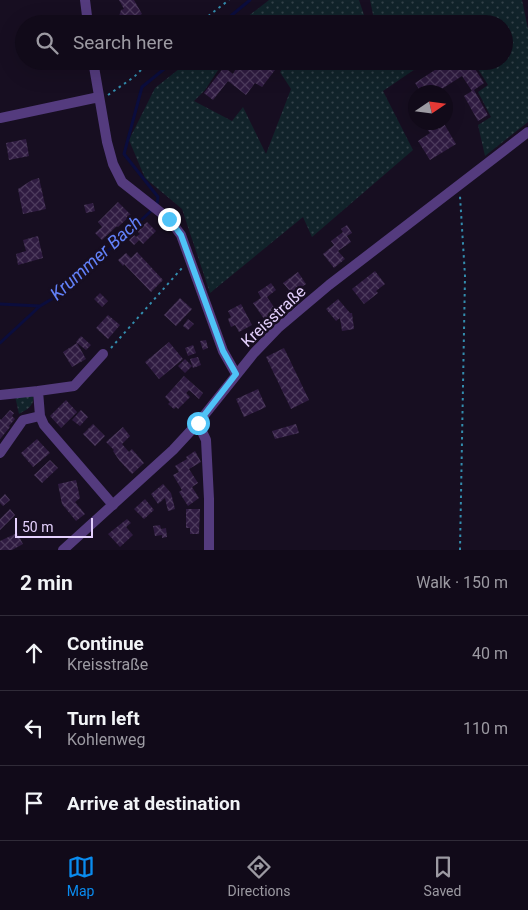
<!DOCTYPE html>
<meta charset="utf-8">
<style>
body{margin:0;font-family:Roboto,sans-serif;background:#1e1826;color:#f1f3f6}
.compass{position:absolute;left:408px;top:85px;width:45px;height:45px;border-radius:50%;background:#110a19;box-shadow:0 5px 20px #0002;rotate:77deg}
.scale{position:absolute;left:15px;bottom:12px;width:78px;box-sizing:border-box;padding-left:5px;border:2px solid #e4d0fd;border-top:0;font-size:14px;line-height:18px;white-space:nowrap;color:#e4d0fd;-webkit-text-stroke:4px #170e21;paint-order:stroke}
.stop{position:absolute;width:15px;height:15px;margin:-11px;border:4px solid #4fc3f7;border-radius:50%;background:#fff}
.stop.end{background:#4fc3f7;border-color:#fff;box-shadow:0 1px 5px #0008}
.list{margin:0;padding:0;list-style:none}
h2{display:flex;justify-content:space-between;align-items:center;height:65px;margin:0;padding:0 20px;font-size:21px}
h2 small{font-size:16px;font-weight:400;color:#9c9aa2}
.list li{display:grid;grid-template-columns:32px 1fr auto;gap:15px;align-items:center;box-sizing:border-box;height:75px;padding:0 20px;border-top:1px solid #302b38}
.list b{display:block;font-size:19px;white-space:nowrap}
.list p{margin:0;font-size:16px;white-space:nowrap;color:#9c9aa2}
.list em{font-size:16px;font-style:normal;color:#9c9aa2}
.icon{flex:none;width:28px;height:28px;fill:none;stroke:currentColor;stroke-width:2;stroke-linecap:round;stroke-linejoin:round}
.map{position:relative;flex:none;width:528px;height:550px;overflow:hidden}
.search{position:absolute;background:#110a19;box-shadow:0 5px 20px #0002;left:15px;right:15px;top:15px;height:55px;display:flex;align-items:center;gap:12px;box-sizing:border-box;padding:0 18px;border-radius:28px;color:#9c9aa2;font-size:19px}
.sheet{height:290px;background:#110a19}
nav{display:flex;justify-content:space-around;align-items:center;box-sizing:border-box;height:70px;border-top:1px solid #302b38;background:#110a19;font-size:14px;color:#9c9aa2}
nav a{display:grid;justify-items:center;gap:2px}
nav .on{color:#0a8cef}
.map>svg:first-child{display:block}
.green{fill:url(#green-dots)}
.lines{fill:none;stroke-linecap:round;stroke-linejoin:round}
.stream{stroke:#0b0d3d;stroke-width:3}
.building{fill:url(#building-cross-hatch)}
.path{stroke:#338dae;stroke-width:2;stroke-dasharray:2.5 4;stroke-linecap:butt}
.minor{stroke:#543b7e;stroke-width:10}
.tertiary{stroke:#543b7e;stroke-width:10}
.route{stroke:#4fc3f7;stroke-width:6}
.labels{text-anchor:middle;stroke-width:5;stroke-linejoin:round;paint-order:stroke}
.street-label{font-size:16px;fill:#e4d0fd;stroke:#170e21}
.water-label{font-size:18px;font-style:italic;fill:#6281f9;stroke:#170e21}
</style>
<div class="map">
<svg width="528" height="550" viewBox="0 0 528 550">
<defs>
<pattern id="green-dots" width="8" height="8" patternUnits="userSpaceOnUse" patternTransform="scale(1.25)"><rect width="8" height="8" fill="#11232a"/><path d="M2 2h.1M6 6h.1" fill="none" stroke="#34424a" stroke-width="1.8" stroke-linecap="round"/></pattern>
<pattern id="building-cross-hatch" width="8" height="8" patternUnits="userSpaceOnUse" patternTransform="scale(1.25)"><rect width="8" height="8" fill="#2f1b41"/><path d="M0 0l8 8M0 8l8-8" fill="none" stroke="#4d3b5d"/></pattern>
</defs>
<rect width="100%" height="100%" fill="#170e21"/>
<path class="green" d="M269,0H359L367,24H245L242,21Z
M370,0H522L528,29V122L485,156L478,125L491,117L478,92L488,85L473,61H504V24H375Z
M189,61H224L205,90L194,101L232,121L243,107L266,154L291,89L280,72L288,61H427L383,91L413,150L312,237L303,217L210,293L182,209L145,178L129,140L155,88Z
M33,394C35,406 28,409 19,414L15,396Z"/>
<g class="lines">
<path class="stream" d="M221,24L250,0
M0,304L39,306
M0,343L40,306L62,293L151,211L157,204L158,197L124,154L142,87L174,61"/>
</g>
<path class="building" d="M119,0H134L142,14L133,19L135,21L133,24H122L118,19L121,10L124,9Z
M240,61H263L275,70L262,87L255,83L246,95L228,81L213,100L204,93L224,67L233,74Z
M442,61H470L484,83L474,90L488,115L478,121L464,96L472,91L462,76L437,92H421L415,83L444,64Z
M422,122H443L456,144L430,160L418,141L430,133Z
M26,139L29,156L9,160L6,143Z
M39,178L46,209L23,214L18,189L32,180Z
M118,202L131,215L118,227L117,226L102,240L95,233L102,227L98,222Z
M93,203L95,211L86,213L84,205Z
M147,222L156,231L143,244L139,240L134,245L129,240L134,235L136,237L140,234L137,231Z
M347,225L352,233L347,236L351,242L338,251L345,259L334,268L323,254L334,245L331,241L343,232L341,229Z
M38,236L43,258L18,265L16,254L26,251L23,240Z
M137,252L163,280L151,292L124,264L123,266L118,260L126,253L131,258Z
M375,271L385,284L376,291L378,293L364,304L352,289Z
M298,272L306,284L296,291L302,299L295,304L286,292L289,290L283,283Z
M271,283L276,290L267,297L274,307L272,309L279,318L269,326L253,303L261,298L258,292Z
M100,293L108,301L102,307L94,299Z
M180,298L192,309L176,326L164,315Z
M338,299L350,313H352L354,329L342,331L340,318L336,321L326,309Z
M241,304L252,325L239,332L235,325L231,327L228,319L231,317L228,311Z
M108,315L120,325L108,339L96,328Z
M188,319L194,324L188,330L183,326Z
M81,336L91,345L86,350L76,342Z
M206,340L208,348L203,350L200,341Z
M169,342L183,359L159,379L145,362Z
M77,343L86,359L72,367L63,352Z
M193,345L196,353L188,356L185,348Z
M284,348L309,400L291,409L266,357Z
M198,357L201,365L193,368L190,359Z
M185,359L192,366L185,373L178,366Z
M184,376L203,393L199,399L189,390L186,393L190,397L178,409L176,407L174,409L168,404L170,402L165,397Z
M258,389L266,407L244,417L236,399Z
M66,400L77,412L61,428L50,416Z
M10,410L14,413L12,416L15,419L9,426L10,427L0,439V419L1,420Z
M81,410L88,417L80,426L72,420Z
M93,424L105,436L95,446L83,434Z
M296,424L299,433L275,439L272,431Z
M123,427L130,436L122,444L129,452L132,449L144,463L132,474L119,460L113,451L114,450L106,442Z
M37,439L50,453L33,467L21,453Z
M195,451L201,462L189,469L198,483L192,487L199,498L188,506L179,492L182,490L173,475L179,472L175,466L187,459L186,457Z
M50,460L58,468L42,483L34,475Z
M76,480L80,498L75,502L85,514L76,521L62,504L58,484Z
M163,484L171,493L175,509L168,511L165,498L158,504L151,494Z
M5,494L10,500L3,506L0,503V499Z
M145,499L154,510L144,519L134,509Z
M10,509L15,515L0,530V519Z
M186,509H200L199,534H190V528H186Z
M127,519L131,523L126,527L133,535L120,547L108,534Z
M160,525L161,529L166,528L167,537L162,538V535L155,536L153,526Z
M17,533L23,544L12,550H0V541Z"/>
<g class="lines">
<path class="path" d="M198,24L229,0
M108,95L134,77L150,61
M111,348L182,268
M460,550L465,276L460,196"/>
<path class="minor" d="M85,0L88,24
M93,61L107,142L113,164L122,182L169,219L181,235L223,351L236,374
M0,118L99,97
M103,354L74,386L38,391L40,416L44,425L113,505
M0,395L38,391
M198,423L206,440L209,499V550
M0,453L23,420L40,416"/>
<path class="tertiary" d="M63,550L173,450L198,423L254,353L278,328L329,285L528,132"/>
</g>
<g class="lines">
<path class="route" d="M169,219L181,235L223,351L236,374L198,423"/>
</g>
<g class="labels">
<g class="street-label">
<text transform="translate(273 316) rotate(-43)" y="6">Kreisstraße</text>
</g>
<g class="water-label">
<text transform="translate(96 258) rotate(-42)" y="6">Krummer Bach</text>
</g>
</g>
</svg>
<svg class="compass" viewBox="-18 -18 36 36"><path d="M0-13l5 13h-10z" fill="#e53935"/><path d="M0 13l5-13h-10z" fill="#9c9aa2"/></svg>
<div class="scale">50 m</div>
<div class="stop" style="left:198px;top:423px"></div>
<div class="stop end" style="left:169px;top:219px"></div>
<div class="search"><svg class="icon" aria-label="search" viewBox="0 0 24 24"><circle cx="10" cy="10" r="6"/><path d="M15 15l6 6"/></svg>Search here</div>
</div>
<section class="sheet">
<h2>2 min<small>Walk · 150 m</small></h2>
<ul class="list">
<li><svg class="icon" aria-label="ahead" viewBox="0 0 24 24"><path d="M12 20V5M6 11l6-6 6 6"/></svg><div><b>Continue</b><p>Kreisstraße</p></div><em>40 m</em></li>
<li><svg class="icon" aria-label="left" viewBox="0 0 24 24"><path d="M17 20v-9H6M10 6l-5 5 5 5"/></svg><div><b>Turn left</b><p>Kohlenweg</p></div><em>110 m</em></li>
<li><svg class="icon" aria-label="arrive" viewBox="0 0 24 24"><path d="M6 21V4h12l-3 4 3 4H6"/></svg><div><b>Arrive at destination</b></div></li>
</ul>
</section>
<nav>
<a class="on"><svg class="icon" aria-label="map" viewBox="0 0 24 24"><path d="M3 6l6-2 6 2 6-2v14l-6 2-6-2-6 2zM9 4v14M15 6v14"/></svg>Map</a>
<a><svg class="icon" aria-label="directions" viewBox="0 0 24 24"><path d="M12 3l9 9-9 9-9-9zM9 14v-3h6M13 9l2 2-2 2"/></svg>Directions</a>
<a><svg class="icon" aria-label="saved" viewBox="0 0 24 24"><path d="M7 4h10v16l-5-4-5 4z"/></svg>Saved</a>
</nav>
